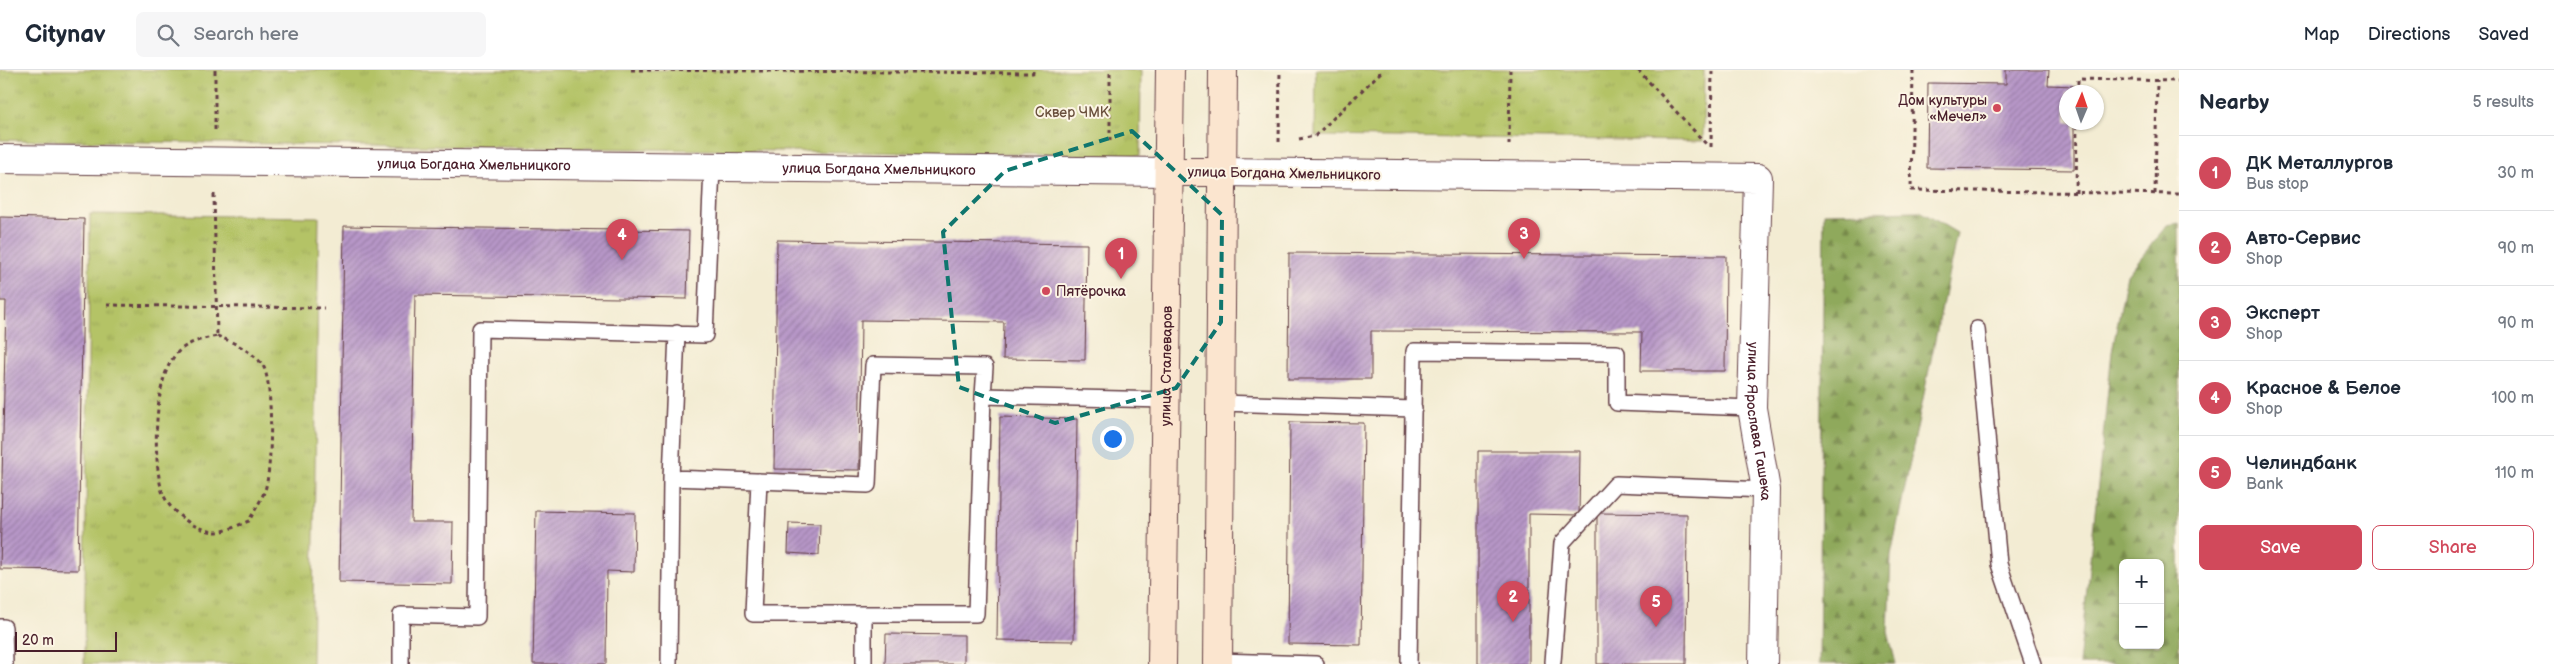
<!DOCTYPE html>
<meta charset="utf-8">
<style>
body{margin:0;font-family:"Balsamiq Sans",sans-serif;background:#f6f6f7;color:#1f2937}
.controls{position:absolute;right:15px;bottom:15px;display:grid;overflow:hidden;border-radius:8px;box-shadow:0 1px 4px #0004}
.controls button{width:45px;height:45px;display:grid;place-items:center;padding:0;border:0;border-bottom:1px solid #e0e1e3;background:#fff;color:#1f2937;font:25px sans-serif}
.compass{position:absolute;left:2059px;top:15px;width:45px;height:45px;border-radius:50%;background:#fff;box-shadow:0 1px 4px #0004;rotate:2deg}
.scale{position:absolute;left:15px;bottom:12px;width:102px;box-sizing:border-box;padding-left:5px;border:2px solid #4a1f2b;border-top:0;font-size:14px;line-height:18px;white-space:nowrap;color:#4a1f2b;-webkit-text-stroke:4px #fcf5e5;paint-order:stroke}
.you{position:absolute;left:1112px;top:368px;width:18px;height:18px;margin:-12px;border:4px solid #fff;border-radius:50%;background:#1a73e8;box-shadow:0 0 0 8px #1a73e833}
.badge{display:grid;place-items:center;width:32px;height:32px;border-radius:50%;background:#d1495b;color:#fff;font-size:16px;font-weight:700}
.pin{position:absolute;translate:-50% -41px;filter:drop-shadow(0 1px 2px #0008)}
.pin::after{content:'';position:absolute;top:26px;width:18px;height:15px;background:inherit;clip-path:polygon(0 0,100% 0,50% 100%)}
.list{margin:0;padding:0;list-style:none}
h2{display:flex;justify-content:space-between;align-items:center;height:65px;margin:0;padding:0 20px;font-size:21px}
h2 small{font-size:16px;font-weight:400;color:#747a83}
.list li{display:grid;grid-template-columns:32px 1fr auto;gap:15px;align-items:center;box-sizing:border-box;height:75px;padding:0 20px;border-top:1px solid #e0e1e3}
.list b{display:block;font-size:19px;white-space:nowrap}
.list p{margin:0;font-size:16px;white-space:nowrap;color:#747a83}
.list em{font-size:16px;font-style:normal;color:#747a83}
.actions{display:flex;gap:10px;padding:15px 20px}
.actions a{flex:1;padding:11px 0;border:1px solid #d1495b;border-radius:8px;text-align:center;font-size:18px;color:#d1495b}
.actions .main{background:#d1495b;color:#fff}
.icon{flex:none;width:28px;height:28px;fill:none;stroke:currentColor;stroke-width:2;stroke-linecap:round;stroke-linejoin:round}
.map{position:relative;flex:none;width:2179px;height:594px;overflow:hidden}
header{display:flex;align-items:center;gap:30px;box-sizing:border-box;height:70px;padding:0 25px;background:#fff;border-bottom:1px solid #e0e1e3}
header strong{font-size:24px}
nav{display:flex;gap:28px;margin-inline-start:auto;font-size:18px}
.search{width:350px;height:45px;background:#f6f6f7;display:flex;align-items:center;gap:12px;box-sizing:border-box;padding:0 18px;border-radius:8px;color:#747a83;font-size:19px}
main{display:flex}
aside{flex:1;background:#fff}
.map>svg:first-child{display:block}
.forest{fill:url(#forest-firs);stroke:#6c6443;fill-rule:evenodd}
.park{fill:url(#park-tufts);stroke:#7f7148}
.building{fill:url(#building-hatch)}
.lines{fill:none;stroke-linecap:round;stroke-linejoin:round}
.service-casing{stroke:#633e44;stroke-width:18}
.minor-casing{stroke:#633e44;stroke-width:30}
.secondary-casing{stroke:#633e44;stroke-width:30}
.path{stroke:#633e44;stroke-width:3;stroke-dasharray:4 4;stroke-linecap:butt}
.service{stroke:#fff;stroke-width:15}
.minor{stroke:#fff;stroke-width:28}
.secondary{stroke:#fbe5cf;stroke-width:28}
.marked{fill:none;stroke:#0f766e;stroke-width:4;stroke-dasharray:10 6;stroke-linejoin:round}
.poi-dot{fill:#d1495b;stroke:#fcf5e5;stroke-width:2}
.labels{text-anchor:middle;stroke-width:4;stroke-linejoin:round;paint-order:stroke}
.poi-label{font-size:14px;fill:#4a1f2b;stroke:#fcf5e5;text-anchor:end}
.park-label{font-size:14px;fill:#6a503d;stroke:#fcf5e5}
.street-label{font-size:14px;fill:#4a1f2b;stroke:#fcf5e5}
</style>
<header>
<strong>Citynav</strong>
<div class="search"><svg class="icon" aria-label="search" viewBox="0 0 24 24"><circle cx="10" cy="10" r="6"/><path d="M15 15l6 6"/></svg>Search here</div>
<nav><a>Map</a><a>Directions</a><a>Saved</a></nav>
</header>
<main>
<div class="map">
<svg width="2179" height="594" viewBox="0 0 2179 594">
<defs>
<pattern id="forest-firs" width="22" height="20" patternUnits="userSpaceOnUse" patternTransform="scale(1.25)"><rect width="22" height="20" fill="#8fa95b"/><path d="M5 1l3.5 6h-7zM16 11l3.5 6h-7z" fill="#77894b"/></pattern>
<pattern id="park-tufts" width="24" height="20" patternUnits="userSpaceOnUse" patternTransform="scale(1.25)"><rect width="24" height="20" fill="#b4c366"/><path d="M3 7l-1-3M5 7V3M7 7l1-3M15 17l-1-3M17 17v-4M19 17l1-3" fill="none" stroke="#9ca759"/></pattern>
<pattern id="building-hatch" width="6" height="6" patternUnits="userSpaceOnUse" patternTransform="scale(1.25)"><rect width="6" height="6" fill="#b797c8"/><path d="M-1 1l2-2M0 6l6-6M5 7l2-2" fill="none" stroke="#977ba3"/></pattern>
</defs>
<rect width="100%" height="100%" fill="#fcf5e5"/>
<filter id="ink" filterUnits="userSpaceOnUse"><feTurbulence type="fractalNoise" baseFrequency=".02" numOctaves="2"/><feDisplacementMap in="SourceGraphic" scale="10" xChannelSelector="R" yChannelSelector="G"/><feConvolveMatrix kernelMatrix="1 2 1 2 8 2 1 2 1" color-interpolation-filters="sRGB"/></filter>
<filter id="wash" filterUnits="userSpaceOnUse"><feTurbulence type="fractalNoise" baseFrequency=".0096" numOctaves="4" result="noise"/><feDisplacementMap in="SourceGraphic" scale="20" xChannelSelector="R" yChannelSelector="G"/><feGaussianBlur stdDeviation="1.12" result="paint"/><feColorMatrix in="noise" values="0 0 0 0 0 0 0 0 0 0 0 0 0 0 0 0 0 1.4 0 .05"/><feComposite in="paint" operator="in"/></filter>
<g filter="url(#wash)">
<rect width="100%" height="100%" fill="#f3ecd3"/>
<path class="forest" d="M1920,141L1957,163L1891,485L1888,562L1896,594H1819L1824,143Z
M2179,153V594H2079L2112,282L2127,205L2167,155ZM2123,493H2160V575H2123Z"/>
<path class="park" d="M0,0H1141L1140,86L0,70Z
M1316,0H1704L1703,71L1315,66Z
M90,144L319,147L312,594H84Z"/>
<g id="blocks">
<path class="building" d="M2006,0H2049L2048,15L2075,16V22H2066V52H2074V100L1927,98L1928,13L2006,14Z
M0,147L84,149L78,500L0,499L6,231H0Z
M344,156L689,161L687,229L415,225L411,452H453L452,514L339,512Z
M777,170L1087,174L1085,290L1003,289L1004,252L861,250L859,400L774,399Z
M1289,183L1726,186L1725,301H1641L1642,262L1371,261V309H1288Z
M1000,347L1077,349L1074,571L997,570Z
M1290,352L1364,353L1361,575L1288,574Z
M1478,381H1580L1579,445L1529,444V594H1478Z
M536,441L635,443L634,502L607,501L606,594H533Z
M1597,443L1687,444L1686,594H1597Z
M789,453L820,454L819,485L788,483Z
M886,564L964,565V594H885Z"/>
</g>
</g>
<g filter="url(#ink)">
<use href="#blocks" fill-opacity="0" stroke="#633e44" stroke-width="1"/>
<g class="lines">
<defs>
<path id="service" d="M1977,259L1999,494L2033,594
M1220,333L1414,339
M671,408L868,415L873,295L985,297L983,326L1166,330
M759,411L753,544H976L983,326
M0,557H4L5,594
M1218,591L1316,594
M1553,592L1562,473L1616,414L1766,420
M401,594V545L477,547L480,259L705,265L712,97
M669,594L671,408L677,263
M864,594V545
M1409,594L1414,281L1617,283V333L1752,338"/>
<g id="minor">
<path id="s1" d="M0,89L1169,102"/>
<path id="s2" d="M1222,102L1758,108L1752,338L1766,420L1763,594"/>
</g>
<g id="secondary">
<path d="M1169,102H1222"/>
<path id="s3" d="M1162,594L1170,0"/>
<path d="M1218,594L1223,0"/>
</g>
</defs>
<use href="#service" class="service-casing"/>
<use href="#minor" class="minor-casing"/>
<use href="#secondary" class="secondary-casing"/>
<path class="path" d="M631,0L1033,3V0
M1638,0L1707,75
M1913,0L1911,120L2179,124
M2078,22V9L2179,11
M215,60V0
M1299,69L1315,66L1383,0
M1110,71V0
M1279,72L1280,0
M1509,75L1510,0
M1711,77L1712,0
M2076,123L2077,52
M214,124L217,266
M2155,124L2157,10
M107,235L324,238
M217,266C233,272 250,280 262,294C274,309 272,401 265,420C261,431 254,441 249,451C240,454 226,462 216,462C195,461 168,441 162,421C153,390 154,322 170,293C180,274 197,270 217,266Z"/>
<use href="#service" class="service"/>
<use href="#minor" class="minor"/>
<use href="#secondary" class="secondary"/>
</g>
</g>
<path class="marked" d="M1132,61L1222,145L1221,252L1176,318L1055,353L959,317L943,162L1005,101Z"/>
<g class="poi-dot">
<circle cx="1997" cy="38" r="5"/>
<circle cx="1046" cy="221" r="5"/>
</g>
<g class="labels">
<g class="poi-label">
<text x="1987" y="35">Дом культуры<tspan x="1987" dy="16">«Мечел»</tspan></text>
<text x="1056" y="226" text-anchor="start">Пятёрочка</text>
</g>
<g class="park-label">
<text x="1072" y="47">Сквер ЧМК</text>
</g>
<g class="street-label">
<text dy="5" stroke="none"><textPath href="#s1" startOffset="474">улица Богдана Хмельницкого</textPath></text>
<text dy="5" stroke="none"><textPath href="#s1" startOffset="879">улица Богдана Хмельницкого</textPath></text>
<text transform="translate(1284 103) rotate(1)" y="5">улица Богдана Хмельницкого</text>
<text dy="5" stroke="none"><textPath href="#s3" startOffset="298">улица Сталеваров</textPath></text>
<text dy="5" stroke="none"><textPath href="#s2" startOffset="780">улица Ярослава Гашека</textPath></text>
</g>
</g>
</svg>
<div class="controls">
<button>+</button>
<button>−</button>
</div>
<svg class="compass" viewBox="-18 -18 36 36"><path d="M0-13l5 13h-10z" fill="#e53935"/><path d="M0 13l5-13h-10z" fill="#747a83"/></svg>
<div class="scale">20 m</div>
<div class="you"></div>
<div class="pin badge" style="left:1121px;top:209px">1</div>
<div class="pin badge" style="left:1513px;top:552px">2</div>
<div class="pin badge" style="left:1524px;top:189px">3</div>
<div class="pin badge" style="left:622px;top:190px">4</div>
<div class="pin badge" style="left:1656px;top:557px">5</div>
</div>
<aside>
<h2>Nearby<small>5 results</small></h2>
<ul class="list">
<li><span class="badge">1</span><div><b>ДК Металлургов</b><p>Bus stop</p></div><em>30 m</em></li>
<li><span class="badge">2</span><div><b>Авто-Сервис</b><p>Shop</p></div><em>90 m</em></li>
<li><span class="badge">3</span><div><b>Эксперт</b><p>Shop</p></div><em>90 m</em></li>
<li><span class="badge">4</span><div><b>Красное &amp; Белое</b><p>Shop</p></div><em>100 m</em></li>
<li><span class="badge">5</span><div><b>Челиндбанк</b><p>Bank</p></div><em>110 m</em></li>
</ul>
<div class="actions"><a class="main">Save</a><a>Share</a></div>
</aside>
</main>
